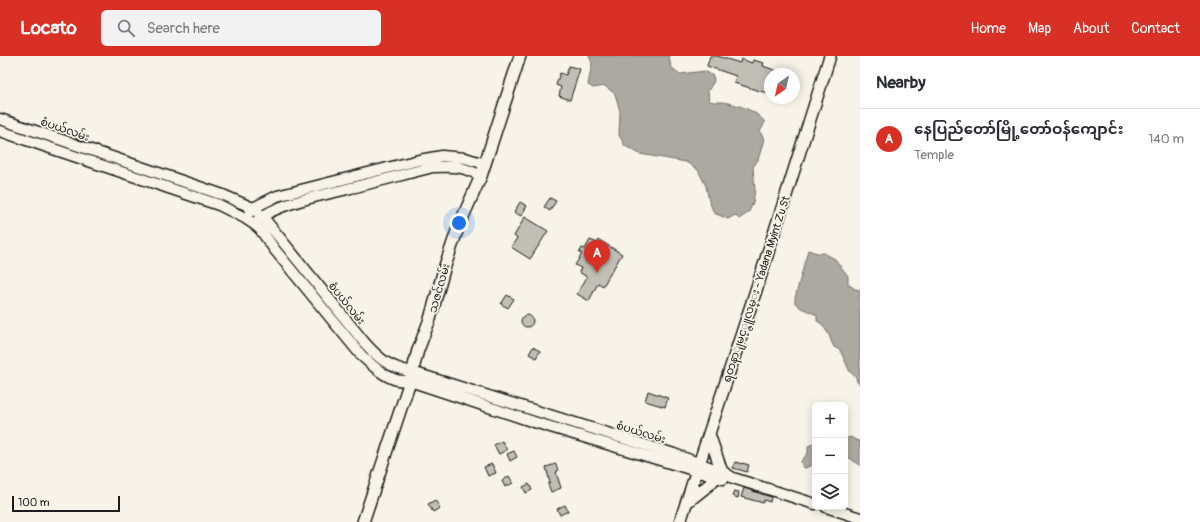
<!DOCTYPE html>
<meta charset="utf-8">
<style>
body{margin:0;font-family:Pangolin,"Noto Sans Myanmar",sans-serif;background:#f2f2f3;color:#2b2b33}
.controls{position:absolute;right:12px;bottom:12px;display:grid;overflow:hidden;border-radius:6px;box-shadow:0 2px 10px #0003}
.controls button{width:36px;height:36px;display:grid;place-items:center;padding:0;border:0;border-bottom:1px solid #e1e1e2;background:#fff;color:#2b2b33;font:20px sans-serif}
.compass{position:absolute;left:764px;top:12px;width:36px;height:36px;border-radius:50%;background:#fff;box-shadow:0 2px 10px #0003;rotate:214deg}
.scale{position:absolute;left:12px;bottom:10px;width:108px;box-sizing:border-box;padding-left:4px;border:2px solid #1c1c1c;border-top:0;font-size:11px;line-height:14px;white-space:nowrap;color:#1c1c1c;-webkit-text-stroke:3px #f7f3e8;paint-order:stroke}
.you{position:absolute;left:459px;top:167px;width:14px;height:14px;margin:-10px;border:3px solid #fff;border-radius:50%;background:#1a73e8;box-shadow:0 0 0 6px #1a73e833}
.badge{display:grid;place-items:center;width:26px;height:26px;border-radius:50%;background:#d93025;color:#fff;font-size:13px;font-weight:700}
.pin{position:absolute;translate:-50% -33px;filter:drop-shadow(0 1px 2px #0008)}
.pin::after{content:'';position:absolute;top:21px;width:14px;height:12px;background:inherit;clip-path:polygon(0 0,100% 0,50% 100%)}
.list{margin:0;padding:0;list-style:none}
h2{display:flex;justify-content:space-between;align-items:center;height:52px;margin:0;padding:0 16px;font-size:17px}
h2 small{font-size:13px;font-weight:400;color:#7c7c81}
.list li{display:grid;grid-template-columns:26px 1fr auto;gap:12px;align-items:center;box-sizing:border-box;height:60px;padding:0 16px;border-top:1px solid #e1e1e2}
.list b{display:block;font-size:15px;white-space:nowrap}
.list p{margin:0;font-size:13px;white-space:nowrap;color:#7c7c81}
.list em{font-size:13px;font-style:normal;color:#7c7c81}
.icon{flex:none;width:22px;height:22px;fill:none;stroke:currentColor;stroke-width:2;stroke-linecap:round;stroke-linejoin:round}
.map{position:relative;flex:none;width:860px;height:466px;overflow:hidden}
header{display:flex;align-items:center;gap:24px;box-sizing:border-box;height:56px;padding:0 20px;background:#d93025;color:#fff}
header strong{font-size:19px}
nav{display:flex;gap:22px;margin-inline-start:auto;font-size:14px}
.search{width:280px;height:36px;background:#f2f2f3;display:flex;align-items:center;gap:10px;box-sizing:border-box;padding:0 14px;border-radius:6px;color:#7c7c81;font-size:15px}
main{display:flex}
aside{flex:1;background:#fff}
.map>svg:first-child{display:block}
.water{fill:#aca9a2;stroke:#72716c}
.building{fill:#c0beb5;stroke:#1c1c1c}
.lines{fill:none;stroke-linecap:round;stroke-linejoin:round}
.tertiary-casing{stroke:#1c1c1c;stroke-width:13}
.secondary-casing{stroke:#1c1c1c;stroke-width:14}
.tertiary{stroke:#f7f3e8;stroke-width:10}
.secondary{stroke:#f7f3e8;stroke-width:11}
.labels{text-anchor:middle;stroke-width:3.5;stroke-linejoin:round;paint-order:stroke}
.street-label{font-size:11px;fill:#1c1c1c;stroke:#f7f3e8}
</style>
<header>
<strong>Locato</strong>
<div class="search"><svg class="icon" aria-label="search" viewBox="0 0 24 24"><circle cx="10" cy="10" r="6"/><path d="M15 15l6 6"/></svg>Search here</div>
<nav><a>Home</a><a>Map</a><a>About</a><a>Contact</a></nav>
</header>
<main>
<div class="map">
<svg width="860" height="466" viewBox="0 0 860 466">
<rect width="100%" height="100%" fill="#f7f3e8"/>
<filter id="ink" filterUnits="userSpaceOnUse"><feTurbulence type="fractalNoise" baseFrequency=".025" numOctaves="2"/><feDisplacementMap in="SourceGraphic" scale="8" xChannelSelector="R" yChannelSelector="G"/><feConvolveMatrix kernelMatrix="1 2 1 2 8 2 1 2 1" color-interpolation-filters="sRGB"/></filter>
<g filter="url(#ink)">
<path class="water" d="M589,0H669L671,11L680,18L705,15L713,20L714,25L708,35L709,45C716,47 721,45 728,47C742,50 756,55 765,66L760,76L764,83L758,104L753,111L755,134L753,146L749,156L739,163L735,159L728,163L714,157L709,145L706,130L698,114L686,106L640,98L625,90L619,79L620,55L615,38L605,30L593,32L588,29L592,7Z
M808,194L817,197H824L835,203L848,220V228L855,233L860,234V328L857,326L856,321L850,316L840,294L834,291L832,287L829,279L822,268L817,265V259L801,252L795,247V242Z
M850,381L858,385H860V410L850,402H845V383Z
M815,387V408L805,412L802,410L801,405L808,397V390Z"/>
<path class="building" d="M710,0H717L740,7L741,3L752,7L753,4L764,7L763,10L783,17V18H770V38L734,27L736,20L707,10Z
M569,10L580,13L570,44L559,40L561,31L556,29L560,17L566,19Z
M550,142L556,145L550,155L544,151Z
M520,146L527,150L521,160L514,156Z
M525,161L548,175L530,203L511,191L517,182L514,180Z
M590,184L597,187L599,184L622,198L603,230L598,227L589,245L577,238L587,221L579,216L581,212L575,209L582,198L579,197L582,192L585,193Z
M507,239L514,243L508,252L501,248Z
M521 265a6 6 0 1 1 12 0a6 6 0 1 1-12 0Z
M533,291L540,295L536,302L529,298Z
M648,335L668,342L665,351L645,345Z
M502,385L507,394L499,398L494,389Z
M514,395L517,401L510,405L507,398Z
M735,406L742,408V407L749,409L747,416L733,412Z
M492,408L496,417L488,420L484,411Z
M556,408L558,415L556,416L561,432L551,436L548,428L550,427L546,411Z
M509,420L513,427L505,431L502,425Z
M529,428L532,434L526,437L523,431Z
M744,432L771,441L770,446L764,444L763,447L741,441Z
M734,435L739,436L738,442L732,440Z
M435,444L440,452L433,456L428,448Z
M565,449L568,455L560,459L557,453Z"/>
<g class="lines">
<defs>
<path id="tertiary" d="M0,63L223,139L253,152L262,160L364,286C380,304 389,311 412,316L674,398L725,417L733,422L815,448
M0,75L219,149L245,162L254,168L260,173L275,194L361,299C372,309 383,320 397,324C401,325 406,325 410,325L534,366L723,423
M250,156L253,152L277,140L419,104L442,100L465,102L485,108
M258,164C275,148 324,139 347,133C376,126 405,118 433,111C453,110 463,110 481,120
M826,451L860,462"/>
<path id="secondary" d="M709,378L722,416
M686,447L710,428L716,421
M363,466L410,325L418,294L430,263L445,210L458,172L481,120L520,0
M680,466L759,225L830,0"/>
</defs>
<use href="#tertiary" class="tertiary-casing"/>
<use href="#secondary" class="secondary-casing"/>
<use href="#tertiary" class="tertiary"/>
<use href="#secondary" class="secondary"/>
</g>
</g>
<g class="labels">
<g class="street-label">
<text transform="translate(65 73) rotate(19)" y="4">စံပယ်လမ်း</text>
<text transform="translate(439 232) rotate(-74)" y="4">သဇင်လမ်း</text>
<text transform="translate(756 233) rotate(-72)" y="4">ရတနာျမင့္ဇူလမ္း - Yadana Myint Zu St</text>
<text transform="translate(347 247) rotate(51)" y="4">စံပယ်လမ်း</text>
<text transform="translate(641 376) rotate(17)" y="4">စံပယ်လမ်း</text>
</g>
</g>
</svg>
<div class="controls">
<button>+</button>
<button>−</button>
<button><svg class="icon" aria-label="layers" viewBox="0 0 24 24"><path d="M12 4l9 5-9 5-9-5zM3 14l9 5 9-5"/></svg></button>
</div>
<svg class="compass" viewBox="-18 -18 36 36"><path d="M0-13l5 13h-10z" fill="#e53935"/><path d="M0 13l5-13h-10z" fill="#7c7c81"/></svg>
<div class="scale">100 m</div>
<div class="you"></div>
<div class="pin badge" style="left:597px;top:217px">A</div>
</div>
<aside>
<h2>Nearby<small></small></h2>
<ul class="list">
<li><span class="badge">A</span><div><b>နေပြည်တော်မြို့တော်ဝန်ကျောင်း</b><p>Temple</p></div><em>140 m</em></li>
</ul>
</aside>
</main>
